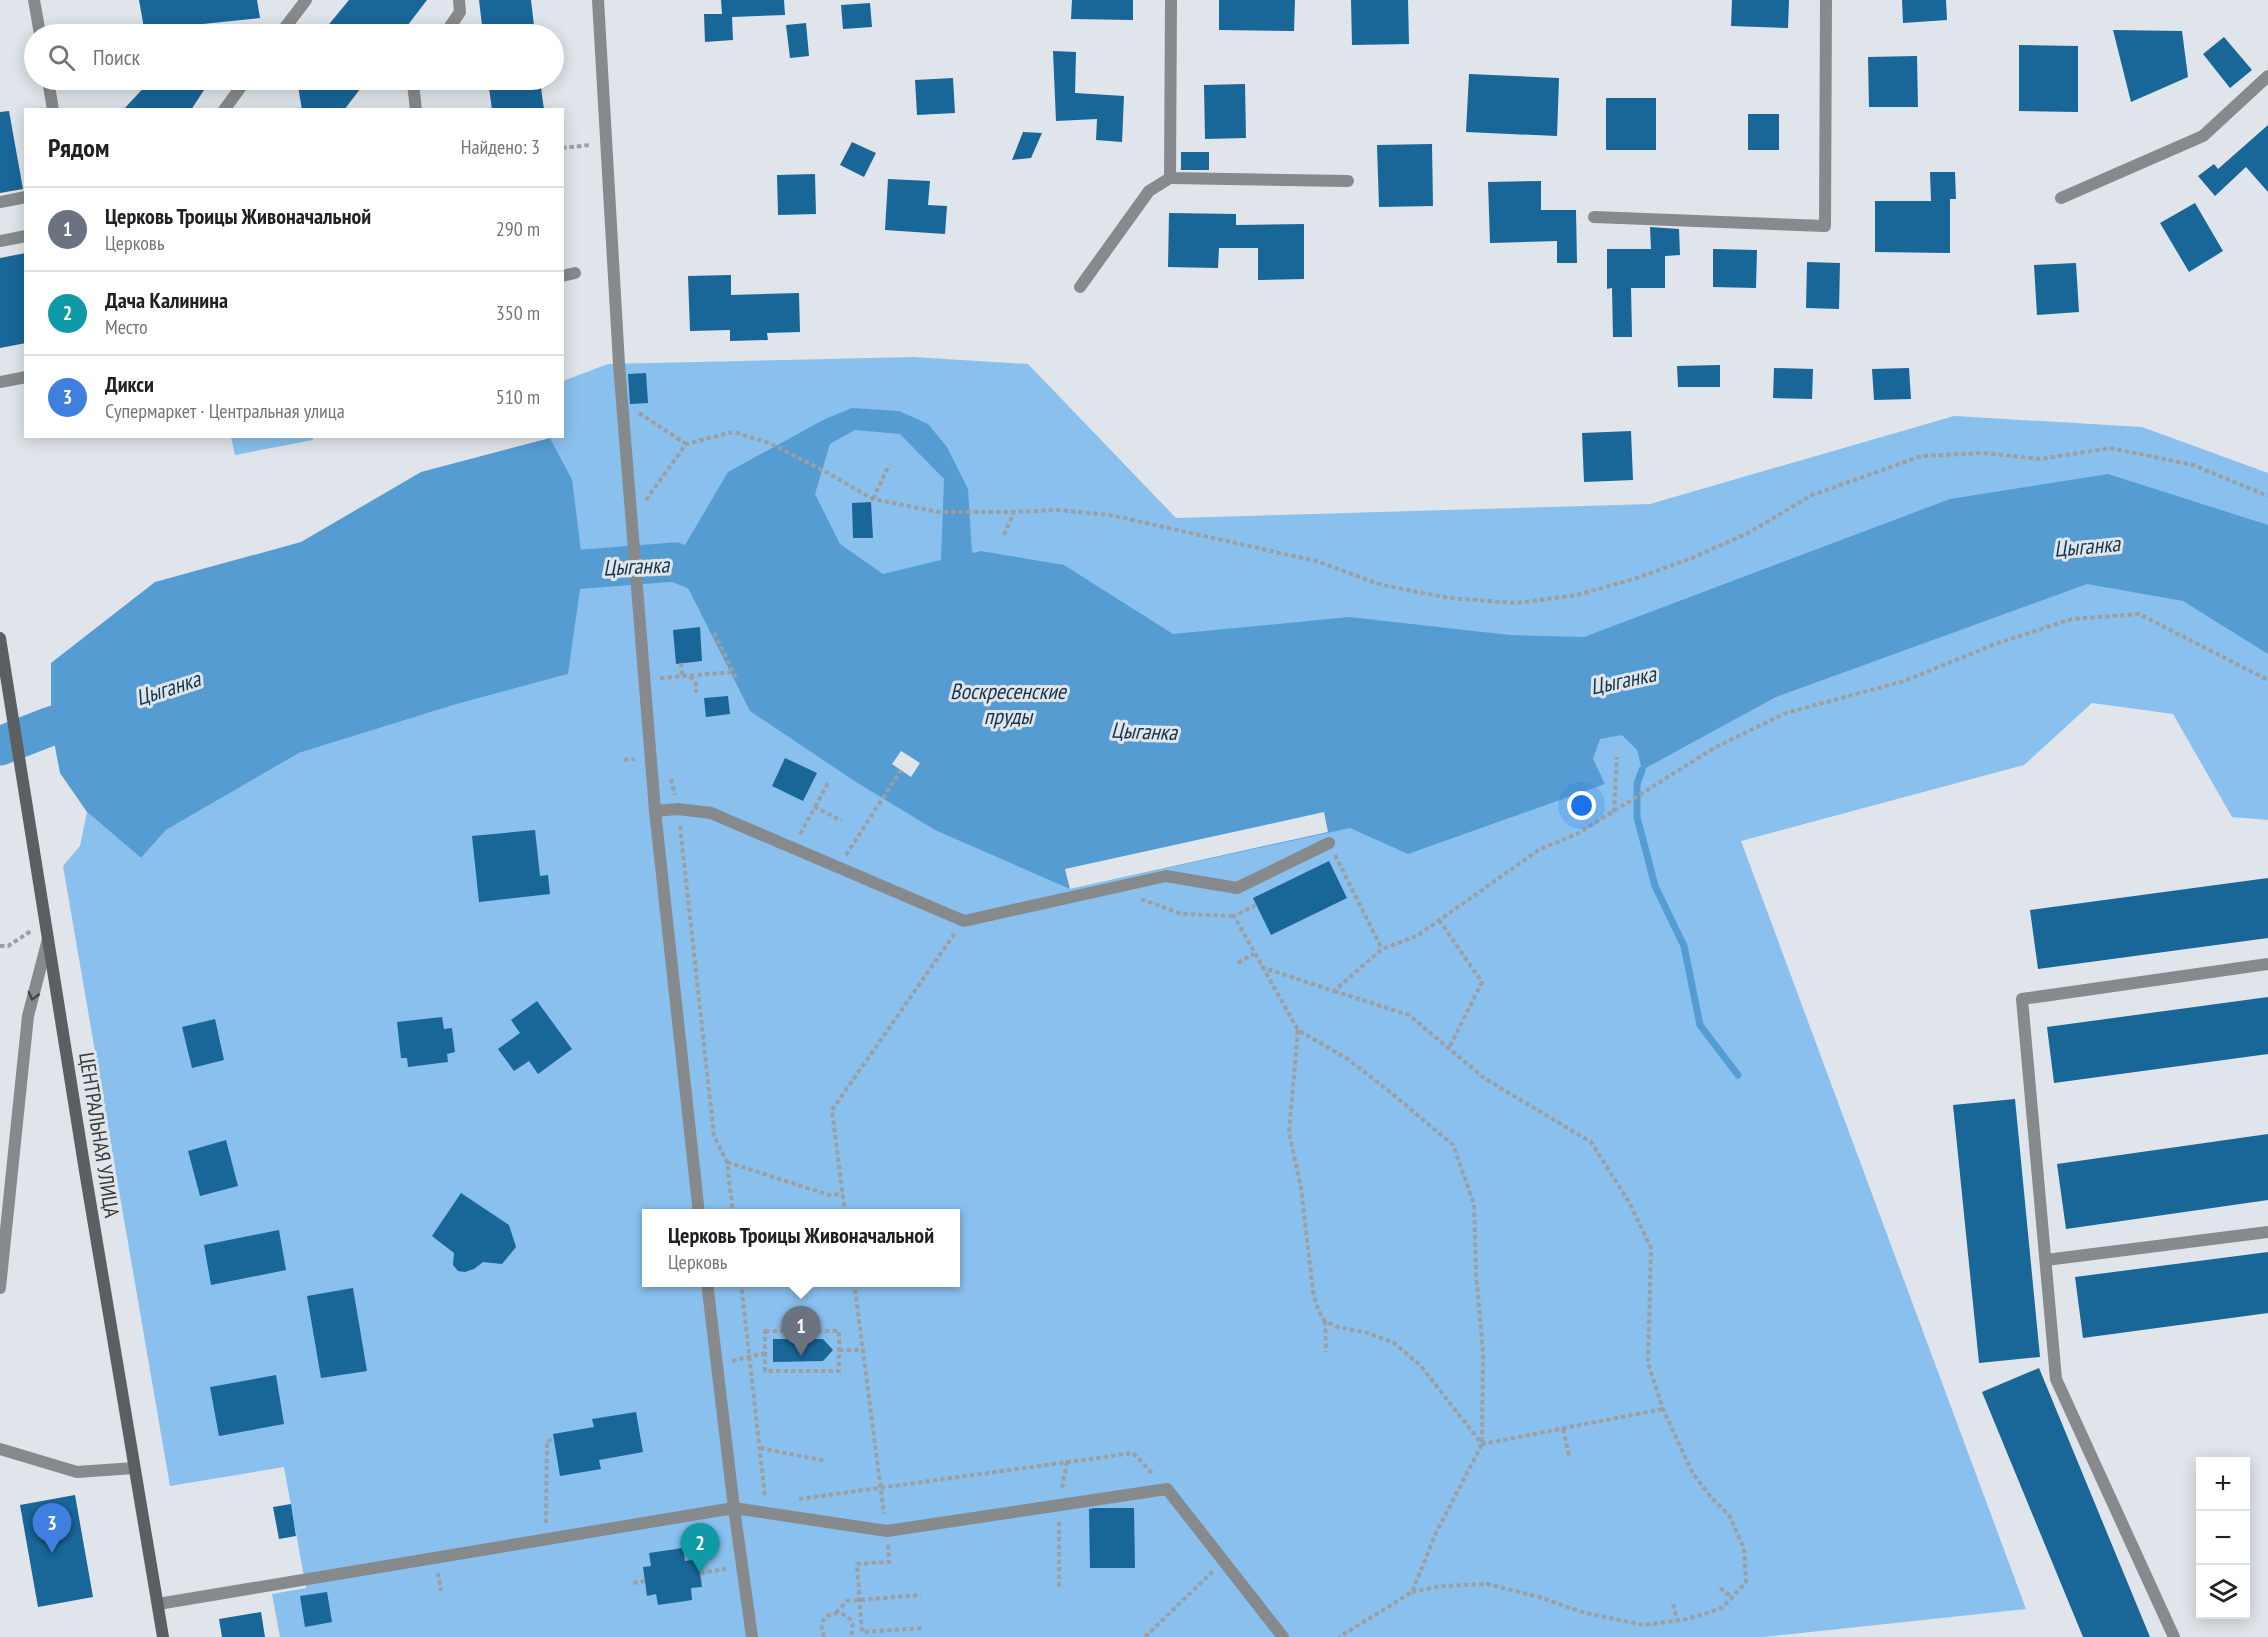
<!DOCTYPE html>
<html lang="ru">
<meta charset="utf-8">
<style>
body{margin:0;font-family:"PT Sans Narrow",sans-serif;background:#f2f2f2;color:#202124}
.controls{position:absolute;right:18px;bottom:18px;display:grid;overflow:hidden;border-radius:0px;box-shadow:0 3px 15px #0003}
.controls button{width:54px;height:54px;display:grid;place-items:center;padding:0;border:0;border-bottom:2px solid #e0e0e0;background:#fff;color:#202124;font:30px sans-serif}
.you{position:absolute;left:1582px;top:806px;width:21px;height:21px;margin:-15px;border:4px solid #fff;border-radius:50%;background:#1a73e8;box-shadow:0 0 0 9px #1a73e833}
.badge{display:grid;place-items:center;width:39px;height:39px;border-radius:50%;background:#917a20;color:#fff;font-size:20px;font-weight:700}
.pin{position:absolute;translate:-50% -50px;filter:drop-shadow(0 2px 3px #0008)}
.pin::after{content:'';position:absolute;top:32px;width:21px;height:18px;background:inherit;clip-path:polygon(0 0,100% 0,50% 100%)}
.popup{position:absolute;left:642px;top:1209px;width:318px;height:78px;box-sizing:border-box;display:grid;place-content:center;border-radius:0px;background:#fff;filter:drop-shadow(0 2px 4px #0005);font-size:20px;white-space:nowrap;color:#757577}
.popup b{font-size:22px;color:#202124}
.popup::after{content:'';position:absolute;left:50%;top:100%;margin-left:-12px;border:12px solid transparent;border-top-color:#fff}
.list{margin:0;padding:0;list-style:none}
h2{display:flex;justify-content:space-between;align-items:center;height:78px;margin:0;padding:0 24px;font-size:26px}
h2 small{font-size:20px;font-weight:400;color:#757577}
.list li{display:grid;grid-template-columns:39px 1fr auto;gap:18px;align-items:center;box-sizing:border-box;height:84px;padding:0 24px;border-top:2px solid #e0e0e0}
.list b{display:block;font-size:22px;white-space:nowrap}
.list p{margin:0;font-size:20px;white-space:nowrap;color:#757577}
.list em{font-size:20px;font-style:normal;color:#757577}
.icon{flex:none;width:33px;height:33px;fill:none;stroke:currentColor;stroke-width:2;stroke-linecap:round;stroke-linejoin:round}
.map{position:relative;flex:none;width:2268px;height:1637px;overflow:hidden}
.search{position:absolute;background:#fff;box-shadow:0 3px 15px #0003;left:24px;top:24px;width:540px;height:66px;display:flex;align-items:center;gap:15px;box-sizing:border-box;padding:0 21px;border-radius:33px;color:#757577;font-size:22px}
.panel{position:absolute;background:#fff;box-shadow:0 3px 15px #0003;left:24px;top:108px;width:540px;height:330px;border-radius:0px}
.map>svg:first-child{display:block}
.green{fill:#89c0ed;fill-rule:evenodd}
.water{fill:#559cd3;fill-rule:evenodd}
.pier{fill:#dfe5ea}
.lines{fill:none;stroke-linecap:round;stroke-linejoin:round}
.stream{stroke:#559cd3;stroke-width:7}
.river{stroke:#559cd3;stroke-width:39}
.building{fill:#196699}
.path{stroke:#9b9fa3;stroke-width:4;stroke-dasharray:4.5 3;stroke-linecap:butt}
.lane{stroke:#878a8c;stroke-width:12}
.street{stroke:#878a8c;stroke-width:12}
.secondary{stroke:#5b5f62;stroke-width:12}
.oneway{stroke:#444648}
.labels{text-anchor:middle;stroke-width:6;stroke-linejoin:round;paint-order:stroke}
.street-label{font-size:21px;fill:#383a3c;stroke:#dfe5ea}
.water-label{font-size:22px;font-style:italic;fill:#16354c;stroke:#dfe5ea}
</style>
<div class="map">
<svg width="2268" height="1637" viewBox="0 0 2268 1637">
<rect width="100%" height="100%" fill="#dfe5ea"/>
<path class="green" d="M913,357L1028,364L1176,518L1650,504L1954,416L2142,427L2268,473V820L2232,817L2173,714L2092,703L2024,765L1741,841L2026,1609L1763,1637H280L272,1594L306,1588L284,1467L170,1486L63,866L80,846L87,812L141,858L166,830L299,753L457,704L568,674L572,479L550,438L562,436L563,381L608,364ZM646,1214H956V1282H646Z
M313,437V440L235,455L231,437Z"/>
<path class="water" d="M852,408L899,411L928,424L947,447L968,489L972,553L981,551L1064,565L1173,634L1349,617L1510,635L1584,637L1950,499L2108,474L2268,525V654L2183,601L2087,584L1776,697L1642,770L1637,750L1622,735L1600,739L1593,759L1605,784L1408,854L1350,828L1070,889L935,830L856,782L750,711L675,562L728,472L825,419ZM855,430L900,434L944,479L941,560L883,574L840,544L815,494L830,444Z
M550,438L572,479L583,568L568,674L457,704L299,753L166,830L141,858L87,812L60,773L51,726V663L155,582L301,542L421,472Z"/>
<path class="pier" d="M901,751L920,763L911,777L892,764Z
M1324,812L1328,832L1070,889L1065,869Z"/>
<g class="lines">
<path class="stream" d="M1642,770L1637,784V817L1655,886L1684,946L1700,1025L1738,1075"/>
<path class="river" d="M532,573L675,562L724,582
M0,746L51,726L101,710"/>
</g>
<path class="building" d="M139,0H257L260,18L193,25L194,34H145Z
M349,0H427L401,34H321Z
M479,0H531L535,34H483Z
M721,0H784L785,15L732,17L733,40L705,42L704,14H722Z
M1072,0H1133V20L1071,19Z
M1219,0H1295L1294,31L1219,30Z
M1351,0H1408L1409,44L1352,45Z
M1732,0H1789L1788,28L1731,26Z
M1902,0H1946L1947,20L1903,23Z
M870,3L872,27L843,29L841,5Z
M806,23L809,56L790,58L786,25Z
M2113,30L2182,31L2188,77L2131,102Z
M2224,37L2252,70L2230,88L2203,54Z
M2019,45L2078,46V112L2019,111Z
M1053,51L1076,52L1075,93L1124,96L1122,142L1096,140L1097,119L1056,121Z
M1917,56L1918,107H1869L1868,57Z
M1469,74L1559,78L1557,136L1466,132Z
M953,78L955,113L917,115L915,80Z
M151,80H202L204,90L191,110H123Z
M297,80H367L344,110H302Z
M488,80H540L544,110H492Z
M1245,84L1246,138L1205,139L1204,85Z
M1606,98H1656V150H1606Z
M9,111L23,189L0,193V112Z
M1748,114H1779V150H1748Z
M2268,125V192L2246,167L2215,196L2198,176L2214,164L2218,169Z
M1023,132L1042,133L1031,158L1012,160Z
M852,142L876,153L864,177L840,165Z
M1432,144L1433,206L1379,207L1377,145Z
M1181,152H1209V170H1181Z
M1930,172H1955L1956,199H1950V253L1875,252V201H1931Z
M815,174L816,214L778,215L777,175Z
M888,179L930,181L928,205L947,206L945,234L885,230Z
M1541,181V210H1576L1577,263H1557V241L1490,243L1488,182Z
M2195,203L2223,251L2189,272L2160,223Z
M1169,213L1236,214V225L1304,224V279L1258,280V248H1219L1218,268L1168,267Z
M1650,227L1679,229L1680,255L1665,256V288H1631L1632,337H1613L1612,288L1607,289V249H1651Z
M1713,249L1757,250L1756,288L1713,287Z
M26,253V343L0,348V258Z
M1807,262L1840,263L1839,309L1806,308Z
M2076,263L2079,312L2037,315L2034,265Z
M731,275V295L799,293L800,332L767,333L768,340L730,341V330L690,331L688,276Z
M1720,365V387H1678L1677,366Z
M1774,368L1813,369L1812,399L1773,398Z
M1909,368L1911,399L1874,400L1872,369Z
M646,373L648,403L630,404L628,374Z
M1631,431L1633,480L1584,482L1582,433Z
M871,502L873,538H853L852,503Z
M700,627L702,661L676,664L673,630Z
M728,696L730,714L706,717L704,698Z
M785,758L817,773L803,801L772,786Z
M535,830L540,876L548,875L550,894L479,902L472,836Z
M1329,861L1347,898L1271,935L1253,898Z
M2268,878V938L2038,969L2030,910Z
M2268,997V1054L2054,1083L2047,1027Z
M537,1001L572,1049L538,1074L529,1061L514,1071L498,1049L520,1033L511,1020Z
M442,1017L444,1029L452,1028L455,1052L447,1054L448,1062L408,1067L407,1058H401L397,1022Z
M215,1019L224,1060L192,1068L182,1027Z
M2015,1099L2040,1357L1979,1363L1953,1105Z
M2268,1134V1200L2066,1229L2057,1164Z
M226,1140L238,1186L200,1196L188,1151Z
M461,1193L509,1225L516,1247L502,1264L483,1262L474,1269L465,1272L458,1271L453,1265L454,1253L432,1236Z
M279,1230L286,1270L211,1285L204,1245Z
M2268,1252V1313L2083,1338L2075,1277Z
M353,1288L367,1371L321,1378L307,1296Z
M773,1339H823L833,1350L823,1361L773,1362Z
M2039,1368L2150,1637H2083L1982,1392Z
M276,1375L284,1424L219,1436L210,1387Z
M636,1412L643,1452L599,1460L601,1469L560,1476L553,1434L594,1427L592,1419Z
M75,1495L93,1597L38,1607L20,1505Z
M291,1504L296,1536L279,1539L273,1507Z
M1096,1508H1134L1135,1568H1090L1089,1509Z
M683,1548L685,1561L698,1559L702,1587L691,1588L692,1600L658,1605L656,1594L647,1596L643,1567L651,1566L649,1553Z
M327,1592L332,1622L305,1627L300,1596Z
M261,1612L265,1637H222L219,1619Z"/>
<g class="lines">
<path class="path" d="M562,148L590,145
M639,413L686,444
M873,499L889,465
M646,500L686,444L733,432L769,443L828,473L873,499L938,512H1014L1057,510L1110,515L1316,561L1382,585L1449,598L1517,603L1577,595L1634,579L1692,558L1748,533L1812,495L1922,456L1983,453L2041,459L2110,448L2193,465L2268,496
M1004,535L1014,512
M714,633L736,677
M681,663L682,677
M690,676L696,684V693
M660,678L734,672
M624,760L635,759
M671,779L675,795
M815,807L828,783
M1614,812L1617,757
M680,826L714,1136L727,1162L733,1214
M800,834L815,807L842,821
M846,855L901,770
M1335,855L1382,949
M1141,899L1181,914L1234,916
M1256,905L1234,916L1298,1030L1346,1058L1389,1091L1453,1145L1474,1204L1476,1274L1483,1352L1482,1444L1436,1533L1412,1592L1339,1637
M1439,920L1482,982L1449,1048
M0,946H8L31,931
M1238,963L1254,954
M1261,967L1334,991L1382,949L1417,936L1540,849L1579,833L1714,748L1786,713L1904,681L1998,643L2072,619L2139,614L2268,680
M1334,991L1409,1015L1484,1078L1591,1142L1629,1202L1651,1248L1648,1363L1663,1409L1693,1474L1711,1497L1729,1515L1744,1548L1746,1582L1722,1608L1687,1619L1644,1625L1585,1613L1539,1597L1487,1584L1442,1586L1412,1592
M1298,1030L1289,1132L1301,1188L1313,1291L1318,1310L1325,1321L1337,1327L1368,1333L1394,1343L1420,1365L1482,1444L1663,1409
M727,1162L829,1195L843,1194
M845,1214L832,1110L955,933
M741,1282L765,1497
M854,1282L884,1514
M1325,1321L1326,1352
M765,1331H839V1371H765Z
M839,1350H862
M732,1361L765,1353
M1563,1429L1569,1456
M760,1448L826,1461
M1062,1488L1067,1462
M799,1499L1133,1453L1154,1475
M1059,1522V1588
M546,1523L547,1441L554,1439
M888,1545L889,1562L857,1564L862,1632L924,1628
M438,1573L441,1591
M700,1573L726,1569
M633,1583L645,1581
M1720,1588L1732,1597
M1673,1604L1677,1620
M836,1613L847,1601L921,1595
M824,1637C810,1604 865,1607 850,1637
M1145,1637L1213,1571"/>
<path class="lane" d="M34,0L40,34
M280,34L306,0
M445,34L460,12L459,0
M48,80L53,110
M416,80L413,84L416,110
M224,110L246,80
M0,202L26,197
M0,241L26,236
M562,276L575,273
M1080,287L1149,191L1170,178
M619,364L655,811L699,1214
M0,382L26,377
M655,811L678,809L711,813L964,921L1166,876L1237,888L1329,843
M2046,1260L2268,1232
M707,1282L734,1508L752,1637
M0,1288L28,1016L48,939
M0,1449L77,1472L134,1468
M158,1604L734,1508L887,1531L1167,1489L1283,1637
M2174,1637L2056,1379L2022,999L2268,964"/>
<path class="street" d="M598,0L619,364
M1171,0L1170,178L1348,181
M2061,198L2203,136L2268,76
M1594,217L1825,226L1826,0"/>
<path class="secondary" d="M0,638L85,1171L163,1637"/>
</g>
<defs><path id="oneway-chevron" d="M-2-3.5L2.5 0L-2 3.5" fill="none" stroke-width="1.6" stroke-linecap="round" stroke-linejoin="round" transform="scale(1.5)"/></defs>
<use class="oneway" href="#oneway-chevron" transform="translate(33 996) rotate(105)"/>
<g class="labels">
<g class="street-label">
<text transform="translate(99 1135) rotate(81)" y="7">ЦЕНТРАЛЬНАЯ УЛИЦА</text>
</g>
<g class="water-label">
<text transform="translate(2087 546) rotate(-5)" y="8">Цыганка</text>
<text transform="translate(636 566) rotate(-3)" y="8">Цыганка</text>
<text transform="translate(1623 680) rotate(-12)" y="8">Цыганка</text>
<text transform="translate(168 688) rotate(-18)" y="8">Цыганка</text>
<text x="1008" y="699">Воскресенские<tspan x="1008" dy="25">пруды</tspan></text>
<text transform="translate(1144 731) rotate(2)" y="8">Цыганка</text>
</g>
</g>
</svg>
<div class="controls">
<button>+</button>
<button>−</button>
<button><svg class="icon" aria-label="layers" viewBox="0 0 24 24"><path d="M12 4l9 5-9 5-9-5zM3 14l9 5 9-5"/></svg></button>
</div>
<div class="you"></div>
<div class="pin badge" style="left:801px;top:1356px;background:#6b7280">1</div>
<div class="popup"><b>Церковь Троицы Живоначальной</b>Церковь</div>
<div class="pin badge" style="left:700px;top:1573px;background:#0f9aa8">2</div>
<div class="pin badge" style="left:52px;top:1553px;background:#3f7fe0">3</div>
<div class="search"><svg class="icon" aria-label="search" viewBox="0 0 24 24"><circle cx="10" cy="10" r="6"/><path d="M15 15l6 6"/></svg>Поиск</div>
<section class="panel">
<h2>Рядом<small>Найдено: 3</small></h2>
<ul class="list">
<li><span class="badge" style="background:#6b7280">1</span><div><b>Церковь Троицы Живоначальной</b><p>Церковь</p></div><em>290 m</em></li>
<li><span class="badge" style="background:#0f9aa8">2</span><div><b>Дача Калинина</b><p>Место</p></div><em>350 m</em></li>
<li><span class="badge" style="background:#3f7fe0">3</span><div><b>Дикси</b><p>Супермаркет · Центральная улица</p></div><em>510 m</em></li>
</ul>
</section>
</div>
